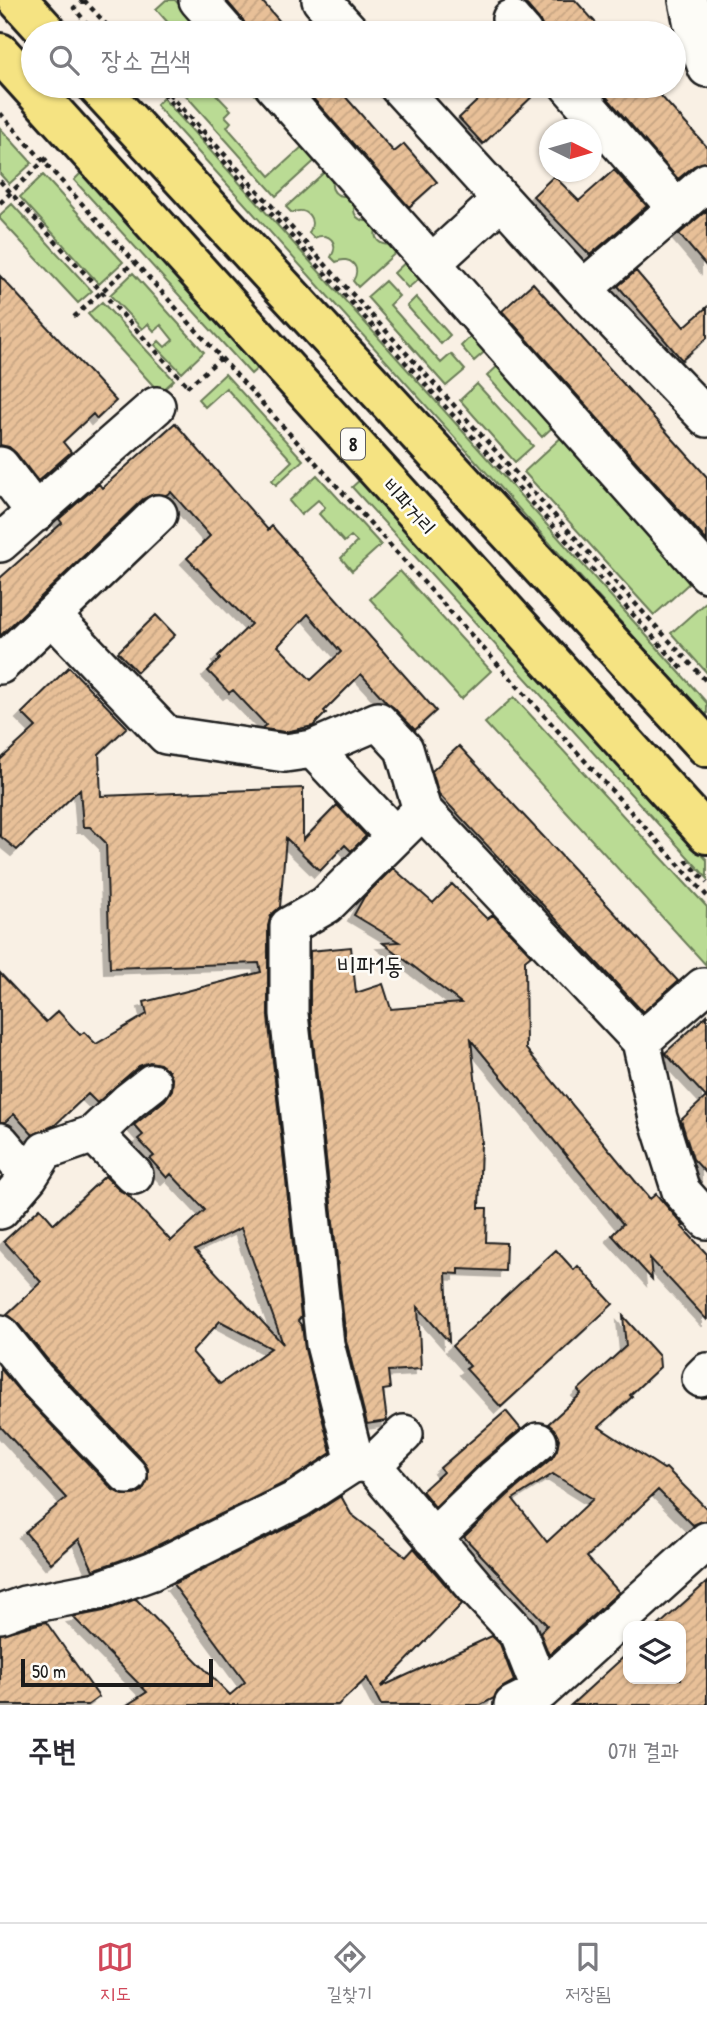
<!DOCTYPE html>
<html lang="ko">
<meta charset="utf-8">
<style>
body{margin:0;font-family:"Patrick Hand","Poor Story",sans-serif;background:#f2f2f3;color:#2b2b33}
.controls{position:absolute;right:21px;bottom:21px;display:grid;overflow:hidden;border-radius:14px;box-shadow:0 2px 5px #0004}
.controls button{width:63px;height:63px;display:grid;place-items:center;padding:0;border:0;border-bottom:2px solid #e1e1e2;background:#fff;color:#2b2b33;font:35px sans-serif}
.compass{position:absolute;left:539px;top:119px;width:63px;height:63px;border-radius:50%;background:#fff;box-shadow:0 2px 5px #0004;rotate:95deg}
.scale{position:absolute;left:21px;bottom:18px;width:192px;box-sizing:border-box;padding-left:7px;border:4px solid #1c1c1c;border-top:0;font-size:19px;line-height:24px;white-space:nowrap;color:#1c1c1c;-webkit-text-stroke:5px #fdfcf7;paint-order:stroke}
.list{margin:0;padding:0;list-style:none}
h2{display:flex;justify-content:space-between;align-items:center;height:91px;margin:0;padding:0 28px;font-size:30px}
h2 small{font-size:23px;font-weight:400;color:#7c7c81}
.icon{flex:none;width:38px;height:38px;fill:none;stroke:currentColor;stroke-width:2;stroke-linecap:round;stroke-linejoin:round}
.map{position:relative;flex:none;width:707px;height:1705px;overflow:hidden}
.search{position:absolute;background:#fff;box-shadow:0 2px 5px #0004;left:21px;right:21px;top:21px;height:77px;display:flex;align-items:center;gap:18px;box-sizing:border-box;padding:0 24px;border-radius:38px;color:#7c7c81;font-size:26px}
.sheet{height:217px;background:#fff}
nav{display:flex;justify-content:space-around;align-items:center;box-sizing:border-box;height:98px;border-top:2px solid #e1e1e2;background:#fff;font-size:19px;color:#7c7c81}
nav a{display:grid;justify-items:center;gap:4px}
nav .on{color:#d1495b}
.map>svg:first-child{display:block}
.grass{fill:#badb94;stroke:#6b7c58;stroke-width:2}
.building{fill:url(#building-hatch);stroke:#1c1c1c;stroke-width:2;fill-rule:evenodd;filter:url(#shadow)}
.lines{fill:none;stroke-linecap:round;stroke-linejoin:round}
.minor-casing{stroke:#1c1c1c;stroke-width:42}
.major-casing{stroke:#1c1c1c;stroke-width:44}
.path{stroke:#1c1c1c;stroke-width:4.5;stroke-dasharray:5 5;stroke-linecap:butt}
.minor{stroke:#fdfcf7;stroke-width:37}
.major{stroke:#f5e382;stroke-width:38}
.labels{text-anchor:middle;stroke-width:5;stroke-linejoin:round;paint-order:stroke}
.shield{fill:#fdfcf7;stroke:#605f5e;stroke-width:2}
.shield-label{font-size:19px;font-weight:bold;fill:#1c1c1c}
.street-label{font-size:21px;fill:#1c1c1c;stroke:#fdfcf7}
.quarter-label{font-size:24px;fill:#1c1c1c;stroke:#fdfcf7}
</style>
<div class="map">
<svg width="707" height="1705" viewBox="0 0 707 1705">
<defs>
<pattern id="building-hatch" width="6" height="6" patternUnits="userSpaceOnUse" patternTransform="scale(1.75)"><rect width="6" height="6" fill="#e8c098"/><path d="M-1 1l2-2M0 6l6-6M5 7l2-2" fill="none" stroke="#c6a482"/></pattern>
<filter id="shadow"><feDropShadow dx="-6" dy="6" stdDeviation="0" flood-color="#0004"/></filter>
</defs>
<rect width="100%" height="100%" fill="#f9f0e4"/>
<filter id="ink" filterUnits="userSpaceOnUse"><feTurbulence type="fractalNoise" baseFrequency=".0143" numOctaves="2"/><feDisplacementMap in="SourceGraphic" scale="14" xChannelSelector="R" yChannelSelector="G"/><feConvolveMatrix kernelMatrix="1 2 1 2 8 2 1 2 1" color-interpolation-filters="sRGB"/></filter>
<g filter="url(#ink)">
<path class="grass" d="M166,0H175L205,33H198L189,23L177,33L156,9Z
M190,86H208L231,110L225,116L231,122L227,127L270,176L302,147L249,88L251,86H255L319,157L276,196L183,92Z
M163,98L707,703V718L156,105Z
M0,128L32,163L9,184L0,174Z
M329,168L335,175C326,188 337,201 352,194L357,200C348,213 360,226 374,219L379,224C369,237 381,250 396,242L401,248L358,287L353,281C362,267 350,255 336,262L331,257C340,243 329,231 314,238L309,233C317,219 307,206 292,213L286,207Z
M83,171L260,366L251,374L74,180Z
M43,175L123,262L99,284L20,197Z
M12,204L92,291L78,303L0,219V215Z
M410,258L490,347L474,361L461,346L471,336L419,279L408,288L394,273Z
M133,273L204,352L182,373L155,345L159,341L165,347L173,340L161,325L154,331L148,324L142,329L110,295Z
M385,281L399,296L390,305L441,363L451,354L465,370L446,386L367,297Z
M416,297L450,335L441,344L407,306Z
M102,302L174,380L160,393L88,314Z
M502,362L557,423L542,437L487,376Z
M225,374L303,460L276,485L272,480L292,461L226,388L205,407L198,399Z
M477,384L533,446L515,462L460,400Z
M566,433L697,576L654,615L524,472Z
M317,475L381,545L352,571L341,558L357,542L351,536L344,542L319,514L325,507L318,500L301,515L289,501Z
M361,479L707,860V878L352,487Z
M400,571L491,671L461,699L370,599Z
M707,601V673L671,633Z
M514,697L707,907L706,965L485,723Z"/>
<path class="building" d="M226,0H261L290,33H247V28L243,20Z
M519,0H575L605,33H543V28L539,19L527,5Z
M302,86H336L394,152L404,144L437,182L409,207Z
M493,86H543L483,144L459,118Z
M597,86H652L707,147V162L694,166L678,179Z
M614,170L647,206L590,255L533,196L554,176L579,201Z
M707,210V267L679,234Z
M636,271L684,327L707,307V338L682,360L618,286Z
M0,276L116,401L97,419L93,414L63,442L71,452L38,481L16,453L9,447L0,445Z
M533,283L707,477V541L502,311Z
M175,423L268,530L272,526L436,711L415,730L393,707L387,703L361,674L324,711L326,713L313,726L285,732L264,729L263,727L266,725L233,690L229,693L208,671L220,659L218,656L251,624L187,558L210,536L171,492L166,495L154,494L143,499L0,636V578L62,523L59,519L99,484L102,488ZM308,614L341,652L311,680L278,646Z
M156,615L175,635L137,672L118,652Z
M69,667L127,727L99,754L101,796L303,788V840L337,805L366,836L351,851L345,845L320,871L286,838L280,907L271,915L268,926V1016L301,1317L298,1321L302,1326L305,1349L331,1453L288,1481L144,1552L93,1570L79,1539L51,1563L25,1532L66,1498L0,1426V1368L20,1392L113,1490L123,1495H134L142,1491L148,1480V1469L143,1460L51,1364L16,1321L7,1314L41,1282L4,1241L40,1208L54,1224L105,1176L119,1190L128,1195L171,1241L205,1210L171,1174L167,1178L150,1159L154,1156L138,1139L143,1135L134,1125L165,1100L172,1090L173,1081L169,1071L160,1064L150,1062L139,1066L97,1103L88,1094L55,1125L33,1135L14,1114L5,1122H0V973L46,1022L58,1011L80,1035L84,1032L96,1044L147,1014L144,1002L261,972L259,963L110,968L106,843L90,827H83L80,789L17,850L0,836V760L36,727L22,713ZM241,1228L283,1344L195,1250ZM220,1321L271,1348L220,1384L192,1352Z
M459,746L678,981L643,1012L439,794L432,771Z
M393,868L433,903L452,884L487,919L493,915L531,955L525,960L526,1049L650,1199L656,1194L684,1226L682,1227L707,1254V1320L650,1258L652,1279L612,1235L623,1224L471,1040L482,1143H481L479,1208H487L486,1242L506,1243L505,1271L459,1269V1274L446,1273L449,1342L418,1307L421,1369L388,1371L390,1389L383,1390L387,1421L367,1424L346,1340L310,1013V951L351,947L356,993L383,984L391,1009L461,1003L383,943L399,942L354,915L364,897Z
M707,1015V1174L693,1159L681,1120L706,1097L665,1053Z
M556,1250L574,1270L578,1266L613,1304L501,1407L466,1369L470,1366L452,1346Z
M623,1316L659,1356L660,1367L630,1395L632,1397L599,1427L664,1469L666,1468L707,1509V1521H702L693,1525L658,1490L587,1557L619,1592L549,1655L540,1632L547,1625L464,1537L508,1495L552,1458L557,1450L559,1439L554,1429L548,1424L581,1394L578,1390L626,1346ZM553,1474L593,1499L547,1542L513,1499Z
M506,1411L521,1429L480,1463L435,1507L422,1491L443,1472L440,1468Z
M341,1496L351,1514L406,1557L414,1548L462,1604L381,1687L492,1636L500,1644L514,1681L503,1687L496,1693L494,1698L481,1705H381L367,1678L338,1705H127L147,1692L73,1617L104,1611L136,1599L230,1695L245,1682L173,1584L307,1518Z
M707,1582V1705H571L628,1653V1679H681V1626H658Z
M46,1622L99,1697L88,1705H0V1634Z"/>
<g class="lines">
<defs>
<path id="minor" d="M198,0L227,33
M321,0L351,33
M688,0L695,35L707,68
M511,19L523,33
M274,86L707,573
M398,86L583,289L707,418
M569,86L677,209
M432,263L501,200
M583,289L707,182
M0,466L36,513
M0,543L156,406
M0,665L158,514
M313,749L395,836
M422,810L641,1041L703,987
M641,1041L658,1118L681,1191L707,1220
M94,1134L134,1175
M0,1142L29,1176
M0,1210L29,1176L45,1151L94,1134L129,1101L152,1083
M0,1334L35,1378L128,1475
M701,1378L707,1372
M355,1462L372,1465L476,1588L518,1633L541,1691
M372,1465L404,1434
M433,1538L494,1479L538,1442
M0,1614L25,1605L97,1591L152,1571L298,1499L355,1462L325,1344L289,1014V926L326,905L422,810L404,749L378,721L313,749L285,753L166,735L52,616
M513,1705L541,1691L707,1541"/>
<path id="major" d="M18,0L48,33
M0,53L707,834
M97,86L707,747"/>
</defs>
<use href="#minor" class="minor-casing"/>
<use href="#major" class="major-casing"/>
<path class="path" d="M84,0L74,8L95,33
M84,0L114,33
M156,86L683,670
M162,86L707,682
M0,113L707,896
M0,181L189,387
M0,203L50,155
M74,317L134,262
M187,387L221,358
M686,860L707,883"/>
<use href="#minor" class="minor"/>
<use href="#major" class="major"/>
</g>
</g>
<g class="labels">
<rect class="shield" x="341" y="428.5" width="24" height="31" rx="5"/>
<g class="shield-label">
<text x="353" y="451">8</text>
</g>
<g class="street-label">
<text transform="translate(409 507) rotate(48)" y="7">비파거리</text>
</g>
<g class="quarter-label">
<text x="370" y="974">비파1동</text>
</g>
</g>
</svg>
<div class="controls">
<button><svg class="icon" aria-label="layers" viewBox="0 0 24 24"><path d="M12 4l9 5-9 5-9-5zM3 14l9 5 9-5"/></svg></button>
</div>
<svg class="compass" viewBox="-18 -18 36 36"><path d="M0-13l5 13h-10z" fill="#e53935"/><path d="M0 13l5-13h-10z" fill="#7c7c81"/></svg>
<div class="scale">50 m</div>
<div class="search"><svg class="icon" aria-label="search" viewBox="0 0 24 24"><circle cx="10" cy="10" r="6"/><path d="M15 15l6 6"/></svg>장소 검색</div>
</div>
<section class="sheet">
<h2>주변<small>0개 결과</small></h2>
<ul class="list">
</ul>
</section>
<nav>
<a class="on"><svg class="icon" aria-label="map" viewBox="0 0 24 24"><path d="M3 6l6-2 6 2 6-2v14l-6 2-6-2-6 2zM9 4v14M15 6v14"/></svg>지도</a>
<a><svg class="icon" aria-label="directions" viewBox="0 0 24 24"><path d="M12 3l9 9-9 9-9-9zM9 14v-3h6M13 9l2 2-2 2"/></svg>길찾기</a>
<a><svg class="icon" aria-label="saved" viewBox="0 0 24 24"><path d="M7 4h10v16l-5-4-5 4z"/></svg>저장됨</a>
</nav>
